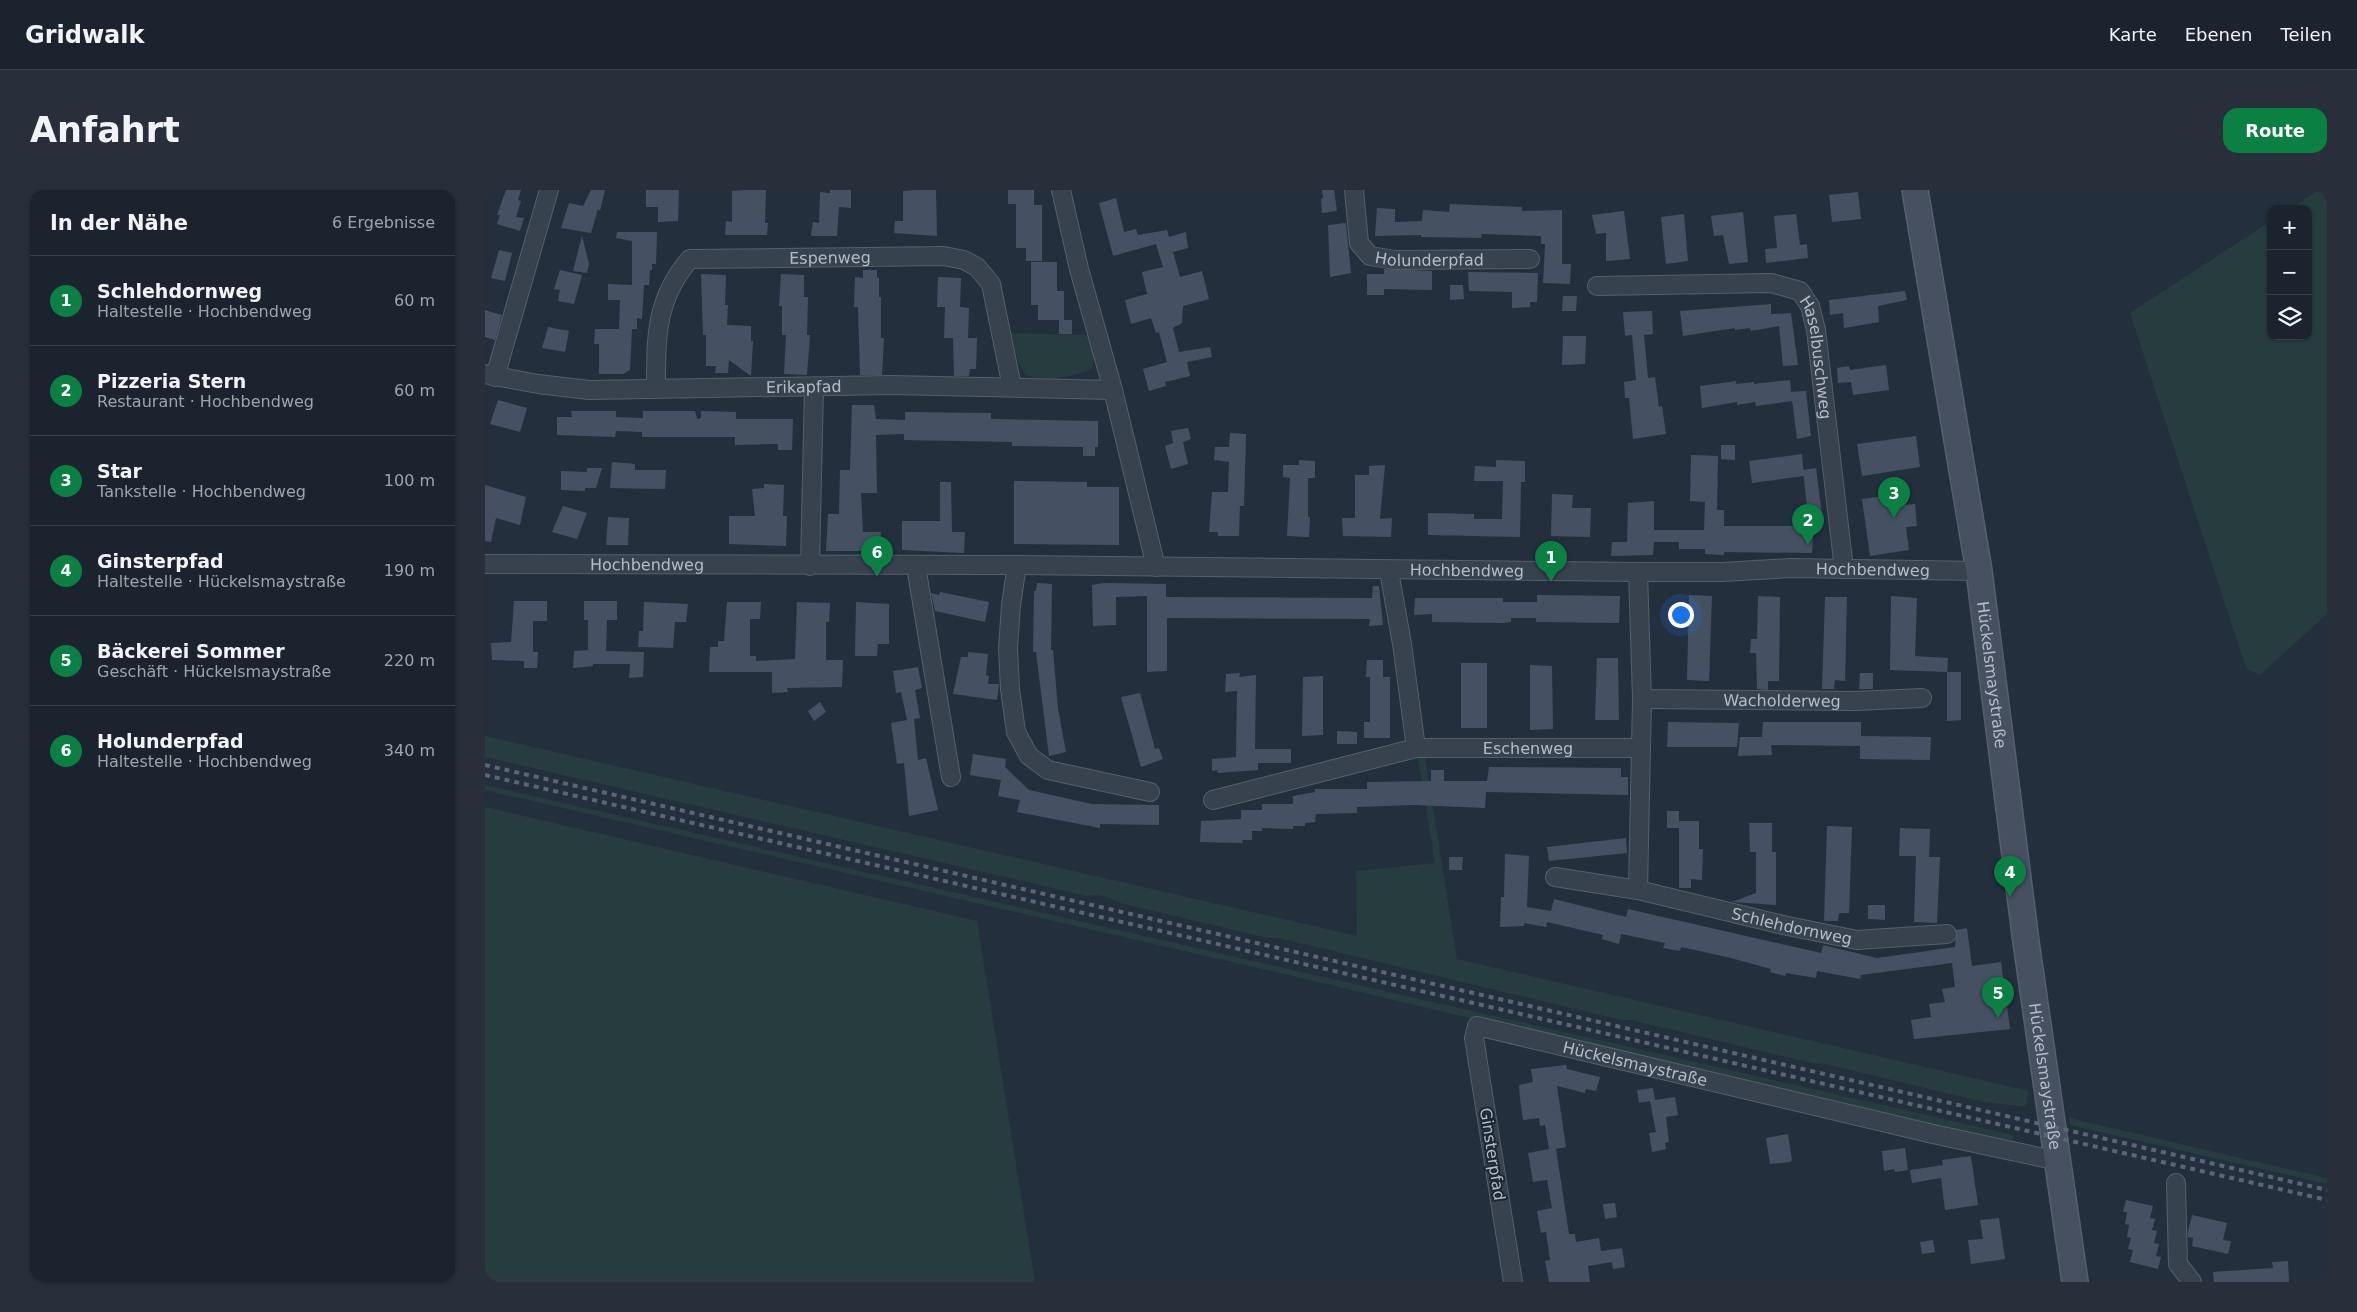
<!DOCTYPE html>
<html lang="de">
<meta charset="utf-8">
<style>
body{margin:0;font-family:"DejaVu Sans",sans-serif;background:#282f3a;color:#f1f3f6}
.controls{position:absolute;right:15px;top:15px;display:grid;overflow:hidden;border-radius:10px;box-shadow:0 1px 4px #0004}
.controls button{width:45px;height:45px;display:grid;place-items:center;padding:0;border:0;border-bottom:1px solid #39404a;background:#1b232e;color:#f1f3f6;font:25px sans-serif}
.you{position:absolute;left:1195px;top:424px;width:18px;height:18px;margin:-12px;border:4px solid #fff;border-radius:50%;background:#1a73e8;box-shadow:0 0 0 8px #1a73e833}
.badge{display:grid;place-items:center;width:32px;height:32px;border-radius:50%;background:#0b8043;color:#fff;font-size:16px;font-weight:700}
.pin{position:absolute;translate:-50% -41px;filter:drop-shadow(0 1px 2px #0008)}
.pin::after{content:'';position:absolute;top:26px;width:18px;height:15px;background:inherit;clip-path:polygon(0 0,100% 0,50% 100%)}
.list{margin:0;padding:0;list-style:none}
h2{display:flex;justify-content:space-between;align-items:center;height:65px;margin:0;padding:0 20px;font-size:21px}
h2 small{font-size:16px;font-weight:400;color:#a0a4aa}
.list li{display:grid;grid-template-columns:32px 1fr auto;gap:15px;align-items:center;box-sizing:border-box;height:90px;padding:0 20px;border-top:1px solid #39404a}
.list b{display:block;font-size:19px;white-space:nowrap}
.list p{margin:0;font-size:16px;white-space:nowrap;color:#a0a4aa}
.list em{font-size:16px;font-style:normal;color:#a0a4aa}
.icon{flex:none;width:28px;height:28px;fill:none;stroke:currentColor;stroke-width:2;stroke-linecap:round;stroke-linejoin:round}
.map{position:relative;flex:none;width:1842px;height:1092px;overflow:hidden;border-radius:15px}
header{display:flex;align-items:center;gap:30px;box-sizing:border-box;height:70px;padding:0 25px;background:#1b232e;border-bottom:1px solid #39404a}
header strong{font-size:24px}
nav{display:flex;gap:28px;margin-inline-start:auto;font-size:18px}
.intro{display:flex;align-items:center;justify-content:space-between;box-sizing:border-box;height:120px;padding:0 30px}
h1{margin:0;font-size:35px}
.button{padding:12px 22px;border-radius:15px;background:#0b8043;color:#fff;font-size:18px;font-weight:700}
main{display:flex;gap:30px;padding:0 30px}
aside{flex:1;background:#1b232e;border-radius:15px;box-shadow:0 1px 4px #0004}
.map>svg:first-child{display:block}
.green{fill:#263c3f}
.building{fill:#455162}
.lines{fill:none;stroke-linecap:round;stroke-linejoin:round}
.street-casing{stroke:#565f6c;stroke-width:20}
.secondary-casing{stroke:#565f6c;stroke-width:28}
.street{stroke:#38414e;stroke-width:18}
.secondary{stroke:#465061;stroke-width:25}
.rail{stroke:#5a6575;stroke-width:4;stroke-dasharray:5 5;stroke-linecap:butt}
.labels{text-anchor:middle;stroke-width:4;stroke-linejoin:round;paint-order:stroke}
.street-label{font-size:16px;fill:#b4bcc9;stroke:#1d2633}
</style>
<header>
<strong>Gridwalk</strong>
<nav><a>Karte</a><a>Ebenen</a><a>Teilen</a></nav>
</header>
<div class="intro"><h1>Anfahrt</h1><a class="button">Route</a></div>
<main>
<aside>
<h2>In der Nähe<small>6 Ergebnisse</small></h2>
<ul class="list">
<li><span class="badge">1</span><div><b>Schlehdornweg</b><p>Haltestelle · Hochbendweg</p></div><em>60 m</em></li>
<li><span class="badge">2</span><div><b>Pizzeria Stern</b><p>Restaurant · Hochbendweg</p></div><em>60 m</em></li>
<li><span class="badge">3</span><div><b>Star</b><p>Tankstelle · Hochbendweg</p></div><em>100 m</em></li>
<li><span class="badge">4</span><div><b>Ginsterpfad</b><p>Haltestelle · Hückelsmaystraße</p></div><em>190 m</em></li>
<li><span class="badge">5</span><div><b>Bäckerei Sommer</b><p>Geschäft · Hückelsmaystraße</p></div><em>220 m</em></li>
<li><span class="badge">6</span><div><b>Holunderpfad</b><p>Haltestelle · Hochbendweg</p></div><em>340 m</em></li>
</ul>
</aside>
<div class="map">
<svg width="1842" height="1092" viewBox="0 0 1842 1092">
<rect width="100%" height="100%" fill="#242f3e"/>
<path class="green" d="M1834,0H1842V424L1775,485L1761,478L1645,123L1786,31V146H1823V19H1805Z
M526,143L603,145L609,167L607,178C594,186 553,195 540,183C531,174 530,156 526,143Z
M0,546L872,746L871,681L950,673L933,568L940,567L972,769L1540,900L1543,901L1541,917L1499,912L1340,874L1327,873L1146,830H1136L794,748H782L635,713C623,706 615,704 602,706L0,567Z
M0,595L1529,945L1526,957L812,787L0,600Z
M0,617L492,731L550,1092H0Z
M1584,928L1842,988V994L1585,935Z"/>
<path class="building" d="M21,0H36L33,10L36,11L31,27L39,28L35,41L12,34L15,25H12Z
M106,0H120L115,21L113,19L106,43L76,38L84,13L98,16Z
M161,0H194L193,31L173,32V17H161Z
M260,0H281L280,33H283L282,45H240L241,31L247,32V1Z
M345,0H366V18L354,17L352,46H326L328,32L334,33L335,2L345,3Z
M430,0H451L452,46L409,43L410,31H418V1Z
M523,0H549V15H557V71H541V58H531V14H523Z
M837,0H849L852,21L837,23L836,9L838,8Z
M1373,2L1376,29L1347,32L1344,5Z
M631,8L639,42L651,39L653,45L682,40L684,47L701,42L703,58L688,62L695,87L717,81L724,109L698,116L697,133L688,138L694,162L725,157L727,167L702,172L705,186L680,192L681,196L664,201L658,179L682,172L674,142L671,143L666,128L646,134L640,110L662,104L657,82L678,77L671,54L628,66L614,13Z
M965,14L1037,17V21L1077,20V74H1086L1085,94L1058,93L1060,54H1056V46L997,44L996,48L936,47V45L890,46L892,18L910,19V32L937,31L938,20L964,22Z
M1139,21L1145,69L1121,71V43L1111,44L1107,25Z
M1258,22L1263,72L1244,74L1238,45L1229,46L1226,26Z
M1199,24L1203,71L1181,74L1176,27Z
M1311,24L1315,55L1322,54L1323,68L1281,73L1280,59L1292,58L1289,26Z
M861,33L866,83L845,87L843,35Z
M132,42H172L171,74H167V80H165L164,95H159L157,129L152,128V139H147L145,180L138,184H114V154H109L110,139H134L135,110H123V94L147,95V51L131,48Z
M97,46L104,74L102,83L88,81Z
M14,60L27,63L20,91L6,88Z
M546,72H572V101H579V130H553V115H546Z
M899,79L947,81V100L899,99V105H882V84H899Z
M75,80L97,85L89,114L73,111L75,100L69,99Z
M378,80H392V88H394V107H396V148H399L397,185H375L373,117H369L370,87L378,88Z
M983,82L1053,83L1052,112H1045V117L1027,118V102L984,101Z
M216,84L241,85L240,115H243L242,135L266,136V151H268L266,186L244,170L243,183H230L231,176H221V145H218Z
M296,84L319,85V107H323L322,145H325L322,185L299,184L301,145H297V116H294Z
M453,87L476,88L475,117L484,118L483,148H492L491,179H485L484,186H469L468,148H459L460,117H452Z
M965,95H978L979,109L965,110Z
M1420,101L1422,110L1393,116L1394,132L1359,138L1358,123L1345,125L1344,110Z
M1078,106H1092L1091,121H1077Z
M1286,114V124L1306,123L1313,175L1298,176L1294,136L1266,141L1265,138L1250,140V138L1198,146L1195,121Z
M0,120L17,125L10,150L0,147Z
M1167,121L1168,144L1159,145L1163,188L1170,187L1174,217L1177,216L1181,244L1148,249L1144,208H1140L1139,192L1151,190L1147,145L1140,146L1138,122Z
M574,130H587V144H574Z
M63,137L84,141L80,162L57,158Z
M1078,146H1101L1100,174L1077,175Z
M1401,175L1404,200L1368,205L1366,192L1353,193L1352,178L1364,176L1365,180Z
M1305,190L1307,211L1271,216L1270,212L1252,215V212L1217,218L1215,196L1251,191V194L1269,192V194Z
M1321,201L1326,246L1312,249L1306,202Z
M13,210L42,218L35,242L5,234Z
M367,215H389L391,229L420,230V222L506,223V229L613,231V257H610V266H598V257L527,256V252L419,250V244L391,245L392,303H376L378,342H396L394,361H341L343,324H354L355,280H365Z
M86,221H131V227L158,228V221H210L212,229L216,228V221L251,222V229H308L307,260H293V254L250,255V247H157V242L131,241L130,247L72,245V227H87Z
M703,238L706,249L698,252L703,274L686,279L680,256L688,253L686,241Z
M745,243L761,244L759,316H755L754,346H733V342H724L727,302H743L744,272L729,270L730,257H744Z
M1431,246L1435,277L1377,286L1372,254Z
M1236,255H1250V270L1236,269Z
M1317,264L1319,286L1267,293L1264,271Z
M1206,265L1233,266L1232,320H1239V336H1329L1327,363L1239,362V365L1220,364V359H1194V352H1169L1168,365L1126,366L1127,352H1142L1143,313L1169,311V340H1219L1220,312L1205,311Z
M814,270L830,271V288H823V327H825L824,347L802,346L805,288L798,287V275H814Z
M1011,270L1040,271V292H1036L1035,347L943,345V323L989,324V329H1017L1018,291H989L990,276L1011,277Z
M127,272L150,274V280H181L180,299L125,298Z
M900,275L895,329L907,328L906,347L858,346L857,328H870V285H884V276Z
M102,278H117L111,298H100V301L76,300V281L102,282Z
M1331,278L1337,325L1323,326L1318,280Z
M529,291L602,292V297H634V355L529,354Z
M455,292H466L467,342H480L479,363L417,360V331H455Z
M279,294L299,295L298,326H302L301,356L244,354V326H270L267,299L279,298Z
M0,295L41,307L35,335L11,328L6,352L0,351Z
M1067,304L1088,305L1087,318H1106L1105,347L1066,346Z
M1415,304L1417,315L1430,314L1432,336L1421,337L1424,360L1385,366L1377,309Z
M78,316L102,323L92,349L67,342Z
M123,327L144,328L143,355H121Z
M552,393L567,394L566,460H568L573,519L581,562L564,566L551,462H548L549,401H551Z
M619,393L681,394V407L887,408L888,396H894L898,435L884,436L885,429L682,428V481L662,482V406L631,407V435L608,436L607,395Z
M455,402L504,412L500,432L450,421L446,403L454,405Z
M1052,405L1135,406L1134,433L1051,432V428H1026V432L1017,433L947,432V424L929,425L930,408H1018V412H1052Z
M1204,405L1227,406L1224,491L1202,490Z
M1273,406L1295,407L1294,491H1283V500L1272,499L1271,463H1265L1266,449H1272Z
M1406,406L1432,408L1430,466L1463,468L1462,482L1405,480Z
M1340,407H1362L1360,491L1350,490L1349,499H1337Z
M29,411H62V431H48V462H53L52,478H39V471L7,470L6,453L26,452Z
M99,411H132V430H122L121,461L159,462L158,487L144,488L145,474H108V476L88,478L89,461L103,460V430H99Z
M159,412L203,414L201,432H190L188,458L153,457L154,441H158Z
M242,412H276L275,429H265V466H271V471L310,469L312,412L345,413L344,432H341V470H358L357,497L302,498L303,502L287,503V482H224L225,457H233V451H239Z
M371,412L404,414V454H393L392,466H370Z
M483,462L503,464L501,485L504,486L503,494H514L512,510L468,504L476,467H483Z
M1112,468H1133L1134,530H1110Z
M882,470H898V487H905V548H879V532H885V487H881Z
M976,473H1002V538H976Z
M1045,475L1067,476L1068,539L1045,540Z
M433,477L437,498L430,500L435,528L429,529L433,570L441,568L453,620L424,626L419,573L412,574L406,533L422,530L416,502L411,503L408,481Z
M1462,482H1476V530L1462,531Z
M755,483L754,487L771,485L770,559H806V573H773V580L733,583L732,580L727,581V569L751,567L752,501L740,502L741,484Z
M1375,483H1388V499H1374Z
M838,486V545L817,546L818,487Z
M655,503L670,559L674,558L678,569L656,577L636,507Z
M335,512L341,522L329,531L323,521Z
M1183,532L1254,533L1252,557H1182Z
M1278,532H1376V546L1446,547L1445,570L1375,569V556L1286,555L1287,565L1253,566L1255,547H1277Z
M852,541L872,542V554H852Z
M488,564L521,569L520,577L544,600L607,614L674,615V635L615,634V638L532,622L535,610L513,606L516,590L485,585Z
M1004,577L1136,578V587H1143V605L1001,602L1000,618L929,615L872,617V623L831,624L830,632L820,633V636H808V639L777,638V641H767V650H757L758,653L715,652L716,631L756,629V620H777V614H808V606L830,602V599H882V592L946,591V580H959V591H1002Z
M1182,621H1194V631H1214V659H1218L1217,690L1206,689V698H1194V634V638H1182Z
M1264,633H1287V662H1291V715L1247,712L1271,703V662H1265Z
M1342,636L1367,637L1364,723H1354L1353,731H1339Z
M1415,638L1445,639L1444,667H1455L1452,733L1429,732L1431,666H1414Z
M1141,648L1142,663L1064,671L1062,657Z
M1020,664L1044,666L1042,717L1066,721L1069,709L1141,727L1143,719L1336,763L1338,755L1392,768L1470,757L1471,740L1482,738L1487,776L1516,772L1525,839L1429,849L1426,830L1446,827L1444,814L1460,812L1457,799L1470,797L1467,773L1376,785L1375,789L1332,781L1331,788L1301,783L1300,786L1285,782L1286,779L1242,767L1196,757L1195,761L1178,758L1180,753L1136,744L1134,754L1117,749L1118,745L1062,732L1061,737L1039,733V736L1015,737L1016,707H1019Z
M964,667H978L977,680H964Z
M1383,715H1400V730L1383,729Z
M1081,875L1082,879L1115,887L1111,901L1101,899L1100,903L1072,896L1081,957L1071,959L1084,1044H1090L1091,1052L1114,1048L1116,1061L1137,1058L1140,1077L1128,1079L1127,1072L1103,1076L1105,1092H1064L1060,1071L1065,1070L1061,1042L1056,1043L1052,1021L1067,1018L1062,990L1048,992L1043,963L1064,959L1060,935L1055,936L1054,928L1038,930L1035,908L1034,895L1048,892L1046,879Z
M1168,898L1170,910L1190,907L1193,925L1181,927L1184,952L1180,953L1181,959L1167,962L1164,943L1171,942L1165,911L1154,913L1152,900Z
M1303,944L1307,970L1305,972L1285,974L1281,948Z
M1420,958L1423,980L1410,982L1409,979L1399,981L1397,961Z
M1486,966L1493,1015L1460,1020L1456,988L1427,993L1425,980L1458,975L1457,970Z
M1641,1010L1668,1016L1665,1028L1670,1029L1667,1040L1672,1041L1669,1053L1674,1054L1671,1066L1676,1067L1673,1079L1645,1072L1648,1060L1643,1059L1646,1048L1642,1047L1644,1035L1640,1034L1642,1022H1638Z
M1130,1013L1132,1027L1120,1029L1118,1014Z
M1707,1025L1742,1033L1738,1050L1746,1051L1743,1064L1707,1056L1708,1048L1703,1047V1042Z
M1514,1028L1520,1069L1486,1074L1483,1050L1498,1049L1495,1030Z
M1448,1050L1450,1062L1437,1064L1435,1052Z
M1803,1071L1804,1092H1729L1728,1082L1788,1078L1787,1072Z"/>
<g class="lines">
<defs>
<g id="street">
<path d="M576,0L594,79L628,200L671,377"/>
<path id="s1" d="M869,0L874,53L885,66L910,70L1045,69"/>
<path id="s2" d="M1112,96L1286,93L1315,101L1325,116L1331,140L1359,379"/>
<path id="s3" d="M0,184L53,194L104,200L406,195L628,200"/>
<path d="M10,187L64,0"/>
<path id="s4" d="M171,199C171,149 170,109 205,69L459,66L479,70L492,77L506,94L527,197"/>
<path id="s5" d="M0,374L532,375L1153,382H1237L1306,378L1494,381"/>
<path d="M532,375L526,415L523,458L525,499L531,542L544,566L563,580L665,602"/>
<path d="M325,376L329,197"/>
<path d="M431,376L466,587"/>
<path id="s6" d="M1157,509L1370,511L1437,508"/>
<path id="s7" d="M931,558H1155"/>
<path d="M728,610L931,558L917,454L904,381"/>
<path d="M1070,687L1153,700L1157,509L1153,382"/>
<path id="s8" d="M1153,700L1298,735L1372,750L1462,744"/>
<path d="M1691,993L1693,1074L1707,1092"/>
<path id="s9" d="M1028,1092L989,848L992,836L1448,944L1573,971"/>
</g>
<g id="secondary">
<path id="s10" d="M1430,0L1494,381L1541,752L1590,1092"/>
</g>
</defs>
<use href="#street" class="street-casing"/>
<use href="#secondary" class="secondary-casing"/>
<use href="#street" class="street"/>
<use href="#secondary" class="secondary"/>
<path class="rail" d="M0,575L1842,1000
M0,585L1842,1010"/>
</g>
<g class="labels">
<g class="street-label">
<text dy="6" stroke="none"><textPath href="#s1" startOffset="130">Holunderpfad</textPath></text>
<text dy="6" stroke="none"><textPath href="#s4" startOffset="278">Espenweg</textPath></text>
<text dy="6" stroke="none"><textPath href="#s2" startOffset="274">Haselbuschweg</textPath></text>
<text dy="6" stroke="none"><textPath href="#s3" startOffset="320">Erikapfad</textPath></text>
<text dy="6" stroke="none"><textPath href="#s5" startOffset="162">Hochbendweg</textPath></text>
<text dy="6" stroke="none"><textPath href="#s5" startOffset="1388">Hochbendweg</textPath></text>
<text dy="6" stroke="none"><textPath href="#s5" startOffset="982">Hochbendweg</textPath></text>
<text dy="6" stroke="none"><textPath href="#s10" startOffset="491">Hückelsmaystraße</textPath></text>
<text dy="6" stroke="none"><textPath href="#s6" startOffset="140">Wacholderweg</textPath></text>
<text dy="6" stroke="none"><textPath href="#s7" startOffset="112">Eschenweg</textPath></text>
<text dy="6" stroke="none"><textPath href="#s8" startOffset="158">Schlehdornweg</textPath></text>
<text dy="6" stroke="none"><textPath href="#s9" startOffset="422">Hückelsmaystraße</textPath></text>
<text dy="6" stroke="none"><textPath href="#s10" startOffset="896">Hückelsmaystraße</textPath></text>
<text transform="translate(1008 964) rotate(81)" y="6">Ginsterpfad</text>
</g>
</g>
</svg>
<div class="controls">
<button>+</button>
<button>−</button>
<button><svg class="icon" aria-label="layers" viewBox="0 0 24 24"><path d="M12 4l9 5-9 5-9-5zM3 14l9 5 9-5"/></svg></button>
</div>
<div class="you"></div>
<div class="pin badge" style="left:1066px;top:392px">1</div>
<div class="pin badge" style="left:1323px;top:355px">2</div>
<div class="pin badge" style="left:1409px;top:328px">3</div>
<div class="pin badge" style="left:1525px;top:707px">4</div>
<div class="pin badge" style="left:1513px;top:828px">5</div>
<div class="pin badge" style="left:392px;top:387px">6</div>
</div>
</main>
